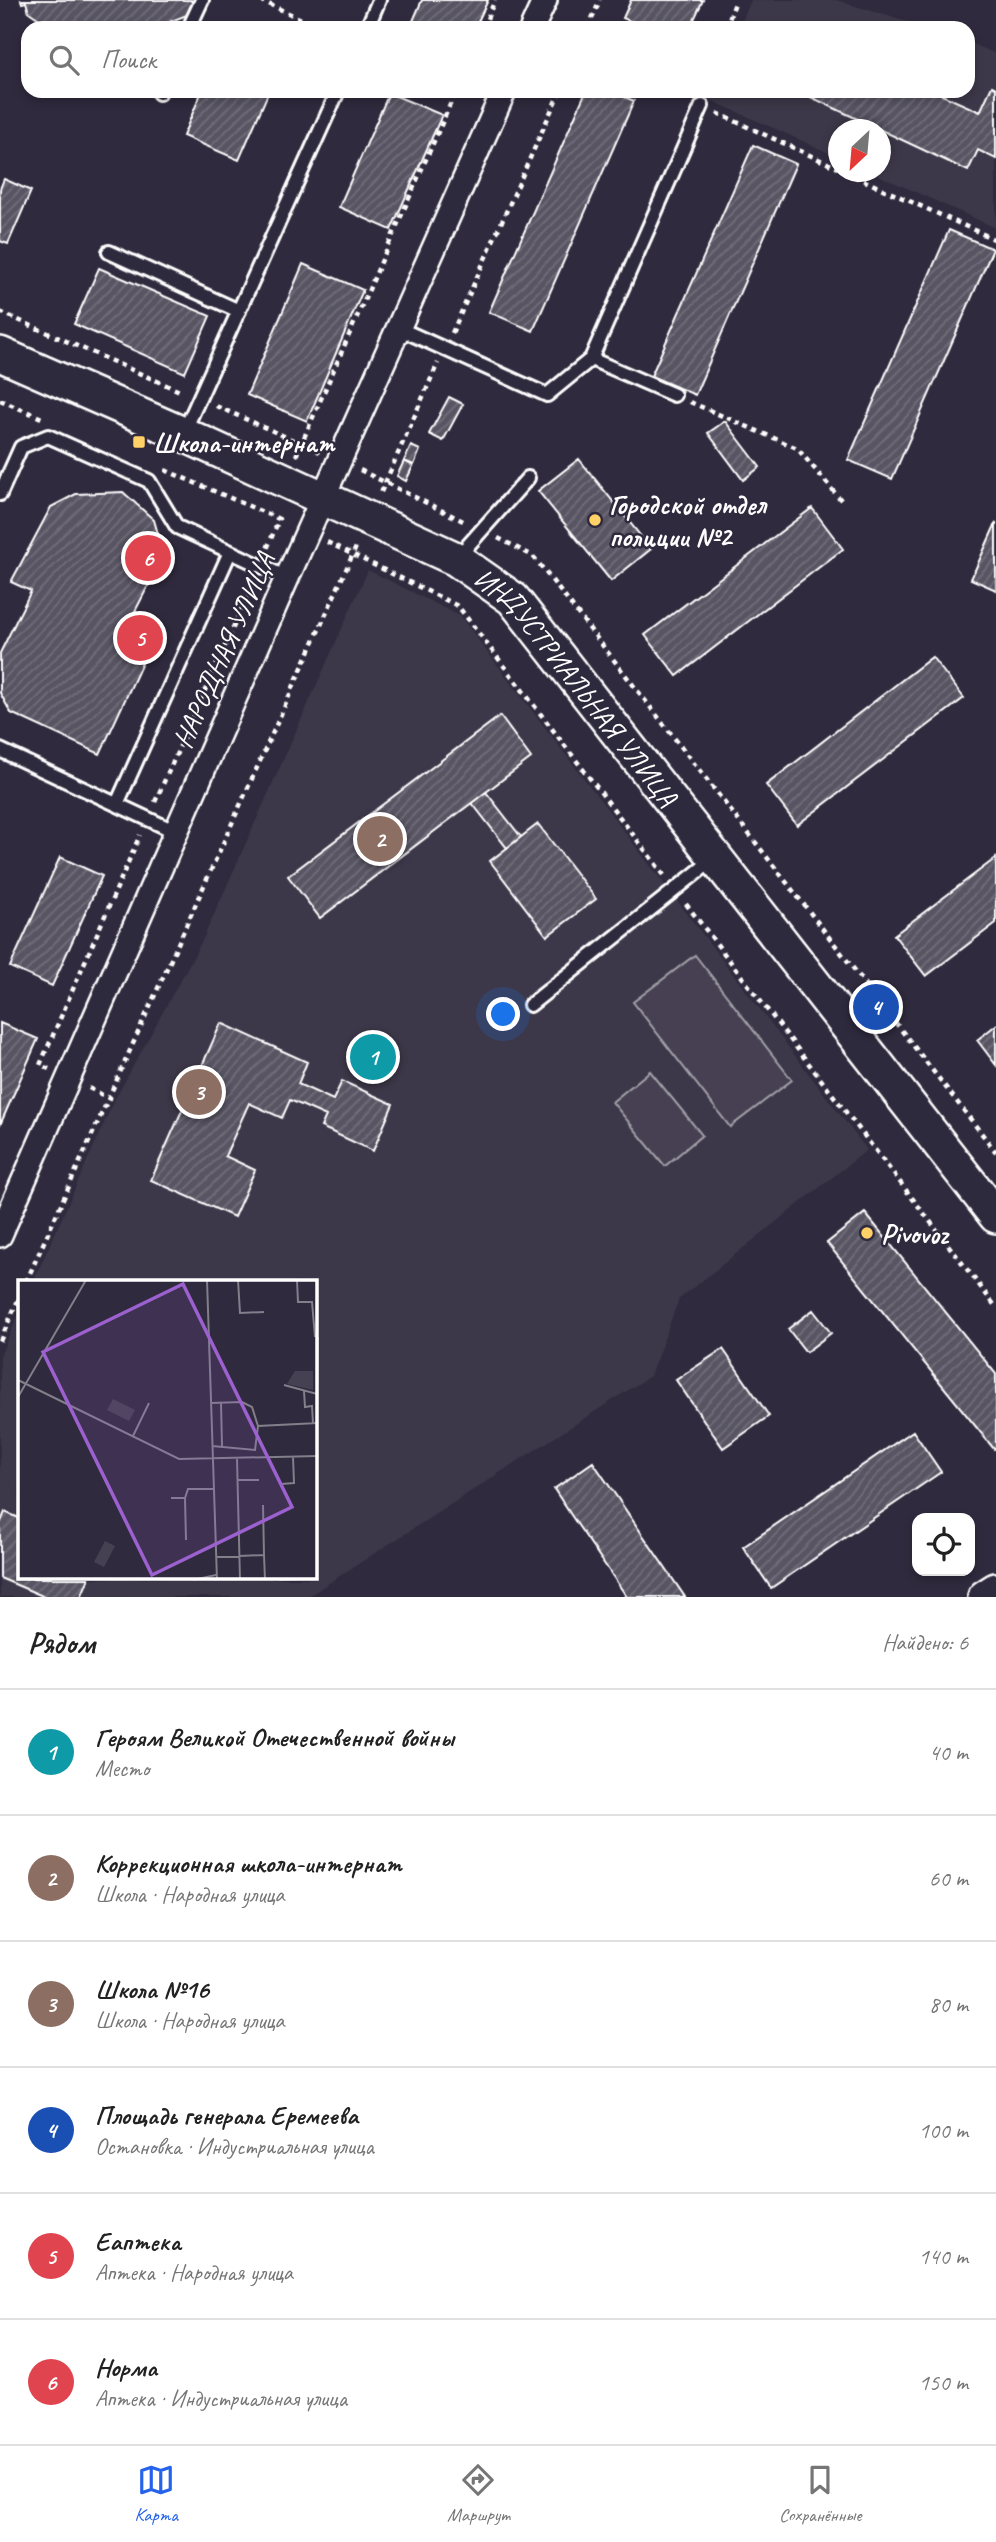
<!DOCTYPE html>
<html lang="ru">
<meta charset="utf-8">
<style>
body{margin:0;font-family:Caveat,sans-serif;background:#f6f6f6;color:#222}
.controls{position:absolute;right:21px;bottom:21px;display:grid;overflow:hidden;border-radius:14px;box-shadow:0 4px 10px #0003}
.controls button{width:63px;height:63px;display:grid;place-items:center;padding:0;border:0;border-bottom:2px solid #e0e0e0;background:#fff;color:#222;font:35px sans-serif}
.compass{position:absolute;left:828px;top:119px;width:63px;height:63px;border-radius:50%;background:#fff;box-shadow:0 4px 10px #0003;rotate:206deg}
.you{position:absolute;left:504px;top:1015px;width:24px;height:24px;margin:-18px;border:5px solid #fff;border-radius:50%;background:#1a73e8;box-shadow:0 0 0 10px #1a73e833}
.badge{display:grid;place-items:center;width:46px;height:46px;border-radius:50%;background:#2563eb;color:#fff;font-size:23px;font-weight:700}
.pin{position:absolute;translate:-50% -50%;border:4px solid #fff;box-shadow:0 2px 7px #0006}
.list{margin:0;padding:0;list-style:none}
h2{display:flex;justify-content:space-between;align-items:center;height:91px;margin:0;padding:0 28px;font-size:30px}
h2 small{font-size:23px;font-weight:400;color:#767676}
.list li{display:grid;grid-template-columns:46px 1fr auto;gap:21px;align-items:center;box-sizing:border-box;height:126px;padding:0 28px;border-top:2px solid #e0e0e0}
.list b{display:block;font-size:26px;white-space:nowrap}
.list p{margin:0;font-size:23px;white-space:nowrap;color:#767676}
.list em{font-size:23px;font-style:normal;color:#767676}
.icon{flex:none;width:38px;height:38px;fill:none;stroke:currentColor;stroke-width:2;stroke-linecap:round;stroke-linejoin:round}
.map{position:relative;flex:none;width:996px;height:1597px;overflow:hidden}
.search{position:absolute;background:#fff;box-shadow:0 4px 10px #0003;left:21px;right:21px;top:21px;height:77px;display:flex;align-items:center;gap:18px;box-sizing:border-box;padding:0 24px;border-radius:21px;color:#767676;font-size:26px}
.sheet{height:847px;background:#fff}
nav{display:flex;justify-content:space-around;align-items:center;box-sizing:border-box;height:98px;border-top:2px solid #e0e0e0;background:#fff;font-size:19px;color:#767676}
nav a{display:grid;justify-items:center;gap:4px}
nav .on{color:#2563eb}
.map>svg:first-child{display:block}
.built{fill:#3c3749}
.pitch{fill:#464152;stroke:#a2a0a8;stroke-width:2}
.building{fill:url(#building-hatch);stroke:#fff;stroke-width:2}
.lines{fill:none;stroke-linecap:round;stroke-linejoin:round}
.lane-casing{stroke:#fff;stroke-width:18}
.street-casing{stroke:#fff;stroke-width:28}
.secondary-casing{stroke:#fff;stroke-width:38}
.path{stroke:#fff;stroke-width:4.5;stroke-dasharray:5 5;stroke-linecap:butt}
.lane{stroke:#2f2a3d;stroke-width:12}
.street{stroke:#2f2a3d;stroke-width:23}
.secondary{stroke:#2f2a3d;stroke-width:33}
.poi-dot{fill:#ffd166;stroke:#2f2a3d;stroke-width:2.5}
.labels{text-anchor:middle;stroke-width:5;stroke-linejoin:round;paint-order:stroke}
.poi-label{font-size:28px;font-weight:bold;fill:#fff;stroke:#2f2a3d;text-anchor:start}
.street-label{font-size:28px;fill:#fff;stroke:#2f2a3d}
.inset-road{fill:none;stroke:#827f8b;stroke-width:2}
.view{fill:#9c61cf;fill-opacity:0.15;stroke:#9c61cf;stroke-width:3.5}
.inset-edge{fill:none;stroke:#fff;stroke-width:3.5}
</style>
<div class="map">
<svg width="996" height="1597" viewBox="0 0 996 1597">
<defs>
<pattern id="building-hatch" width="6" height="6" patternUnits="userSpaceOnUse" patternTransform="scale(1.75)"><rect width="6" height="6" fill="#595564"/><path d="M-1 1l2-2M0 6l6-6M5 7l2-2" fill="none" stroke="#726e7b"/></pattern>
</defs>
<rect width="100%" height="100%" fill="#2f2a3d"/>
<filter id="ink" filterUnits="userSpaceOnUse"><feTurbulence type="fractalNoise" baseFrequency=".0143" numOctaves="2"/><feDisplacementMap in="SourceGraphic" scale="14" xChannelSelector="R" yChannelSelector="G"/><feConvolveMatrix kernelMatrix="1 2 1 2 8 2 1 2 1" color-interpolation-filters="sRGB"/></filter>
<g filter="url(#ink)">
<path class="built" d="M751,0H836L927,28H739Z
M968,42L996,54V228L871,172H880V130H838V157L708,99L712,91H968Z
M368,570L460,616L867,1150L679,1299L650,1376L307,1597H0V1356L19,1313V1578H315V1282H33L114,1101L203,939Z"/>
<path class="pitch" d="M695,955L792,1080L730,1127L633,1002Z
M650,1071L702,1135L665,1166L612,1102Z"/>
<path class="building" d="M21,0H191L195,12L171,21L173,28H43L45,23L29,12L26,2L22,3Z
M21,0H191L195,12L171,21L173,28H43L45,23L29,12L26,2L22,3Z
M422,0H488L475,28H410Z
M631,0H703L690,28H646L623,18Z
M992,86L996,88V159L978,150L968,171L798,91H944L942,95L980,112Z
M202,91H269L239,160L183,136Z
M586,91H611L634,101L533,331L489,312Z
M389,93L442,115L391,230L339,207Z
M753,145L796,164L695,395L651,376Z
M4,179L31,191L8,244L0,241V189Z
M949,230L993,249L892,479L848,460Z
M303,264L363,290L307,421L247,395Z
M99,268L210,316L185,373L74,324Z
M449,397L463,404L443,441L429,434Z
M725,421L760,467L743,480L708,433Z
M411,446L420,450L414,465L404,461Z
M579,459L651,549L611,581L538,491Z
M404,461L413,466L406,481L397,476Z
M123,492L154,520L164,555L128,625L154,637L100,754L11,713L0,693V653L31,591L11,582L51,507L76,494Z
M812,508L843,549L677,676L645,635Z
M996,523V590L971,579Z
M932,657L964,698L797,825L766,785Z
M500,716L531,758L320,918L288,876Z
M486,792L521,837L507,848L472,803Z
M538,824L596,899L547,936L490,861Z
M60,857L102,876L52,986L10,967Z
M996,858V923L926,976L894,935Z
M0,1023L38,1039L0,1125Z
M221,1023L307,1062L298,1084L333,1100L342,1081L393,1104L373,1151L321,1127L326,1116L290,1100L282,1118L249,1103L225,1156L255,1170L234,1217L151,1180Z
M996,1025V1065L977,1040Z
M865,1213L996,1374V1447L994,1449L827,1243Z
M813,1310L831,1333L806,1352L788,1329Z
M723,1349L769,1416L723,1448L676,1380Z
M913,1431L941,1472L771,1588L743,1547Z
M593,1462L685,1597H627L573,1518L554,1489Z
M5,1512L19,1518V1578H89L81,1597H45L0,1578V1524Z"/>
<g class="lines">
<defs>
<path id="lane" d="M189,28L202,0
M367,28L379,0
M159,93L160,91
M109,252L239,311
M398,328L547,395L591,359L674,395
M591,359L702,106
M184,432L338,91
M0,494L21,447L48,436L149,481L177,527L287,578
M456,559L528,478
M0,750L176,832
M117,804L230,552
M530,1005L715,858"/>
<path id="street" d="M532,28L545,0
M0,1235L287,578L504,91"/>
<g id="secondary">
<path id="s1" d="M0,354L183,434L456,559L513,599L996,1216"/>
<path d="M985,1597L996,1590"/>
</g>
</defs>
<use href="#lane" class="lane-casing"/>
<use href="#street" class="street-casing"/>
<use href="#secondary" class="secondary-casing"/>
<path class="path" d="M260,0L321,28
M483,28L495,0
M588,28L600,0
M726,28L736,0
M717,113L838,168
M845,172L996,240
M0,312L182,392
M452,333L560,91
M0,400L44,419
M690,402L797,448L841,500
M216,406L320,452
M296,456L456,91
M165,470L279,519L267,549
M360,470L465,522
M381,492L438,363
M498,538L533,556L996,1152
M327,542L458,606L664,875
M155,802L253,583
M686,904L996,1307
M49,1069L40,1065L140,835
M89,1088L114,1101
M26,1282L357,545
M0,1341L19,1298"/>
<use href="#lane" class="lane"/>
<use href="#street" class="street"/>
<use href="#secondary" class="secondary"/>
</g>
</g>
<g class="poi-dot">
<rect x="132" y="435" width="14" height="14" rx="3.5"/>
<circle cx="595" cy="520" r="7"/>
<circle cx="867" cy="1233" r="7"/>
</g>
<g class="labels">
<g class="poi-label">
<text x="153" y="452">Школа-интернат</text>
<text x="609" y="514">Городской отдел<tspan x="609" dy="32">полиции №2</tspan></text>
<text x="881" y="1243">Pivovoz</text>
</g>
<g class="street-label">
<text transform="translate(223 650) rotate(-66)" y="10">НАРОДНАЯ УЛИЦА</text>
<text dy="10" stroke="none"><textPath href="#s1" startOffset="677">ИНДУСТРИАЛЬНАЯ УЛИЦА</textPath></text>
</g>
</g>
<g transform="translate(18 1280)">
<rect width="299" height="299" fill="#2f2a3d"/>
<path d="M277,91H295V110L269,104Z" fill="#464152"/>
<path d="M95,119L117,130L111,141L89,130ZM87,261L97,266L86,287L76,282Z" fill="#464152"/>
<path class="inset-road" d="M189,0L199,300M220,0L222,33L246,32M279,0L280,22H294L297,57M0,100L161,179L300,176M266,105L299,114L300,57M286,111L287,127L294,126L295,144M0,117L68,0M193,123L224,122L234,127L240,146M203,123L204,166M115,156L131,123M194,166L237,170L240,146L300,143M219,179L222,300M219,200H241M263,204L276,203L275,177M153,218H167L170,209H195M167,218L168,260M245,225L246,275M198,277L246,275L247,300M175,300L198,295M261,300L287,299"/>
<path class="view" d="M165,4L274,227L134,295L25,72Z"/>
<rect width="299" height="299" class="inset-edge"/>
</g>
</svg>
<div class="controls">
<button><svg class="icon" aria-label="locate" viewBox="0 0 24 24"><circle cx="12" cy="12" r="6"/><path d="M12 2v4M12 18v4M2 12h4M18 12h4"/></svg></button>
</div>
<svg class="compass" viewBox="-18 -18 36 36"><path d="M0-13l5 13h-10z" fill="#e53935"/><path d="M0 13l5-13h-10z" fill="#767676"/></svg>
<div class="you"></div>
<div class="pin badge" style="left:373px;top:1057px;background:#0f9aa8">1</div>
<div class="pin badge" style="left:380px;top:839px;background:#8d6e63">2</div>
<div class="pin badge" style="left:199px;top:1092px;background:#8d6e63">3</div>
<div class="pin badge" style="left:876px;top:1007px;background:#1a4fb4">4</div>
<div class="pin badge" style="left:140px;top:638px;background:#e0444e">5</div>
<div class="pin badge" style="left:148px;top:558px;background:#e0444e">6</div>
<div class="search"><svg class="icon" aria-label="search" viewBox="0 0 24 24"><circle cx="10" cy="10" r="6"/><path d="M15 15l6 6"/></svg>Поиск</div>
</div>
<section class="sheet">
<h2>Рядом<small>Найдено: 6</small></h2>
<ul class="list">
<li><span class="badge" style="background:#0f9aa8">1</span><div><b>Героям Великой Отечественной войны</b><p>Место</p></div><em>40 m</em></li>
<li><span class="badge" style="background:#8d6e63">2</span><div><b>Коррекционная школа-интернат</b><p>Школа · Народная улица</p></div><em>60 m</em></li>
<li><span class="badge" style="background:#8d6e63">3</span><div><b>Школа №16</b><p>Школа · Народная улица</p></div><em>80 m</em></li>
<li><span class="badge" style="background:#1a4fb4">4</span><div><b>Площадь генерала Еремеева</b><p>Остановка · Индустриальная улица</p></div><em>100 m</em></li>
<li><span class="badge" style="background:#e0444e">5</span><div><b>Еаптека</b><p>Аптека · Народная улица</p></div><em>140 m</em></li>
<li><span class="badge" style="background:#e0444e">6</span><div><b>Норма</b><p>Аптека · Индустриальная улица</p></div><em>150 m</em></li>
</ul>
</section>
<nav>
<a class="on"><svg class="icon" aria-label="map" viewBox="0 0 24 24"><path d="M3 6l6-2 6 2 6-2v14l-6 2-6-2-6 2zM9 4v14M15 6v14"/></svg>Карта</a>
<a><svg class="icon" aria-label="directions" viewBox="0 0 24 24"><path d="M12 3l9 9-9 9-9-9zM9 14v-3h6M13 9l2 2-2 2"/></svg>Маршрут</a>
<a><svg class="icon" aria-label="saved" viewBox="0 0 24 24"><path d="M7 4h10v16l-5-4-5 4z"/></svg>Сохранённые</a>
</nav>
